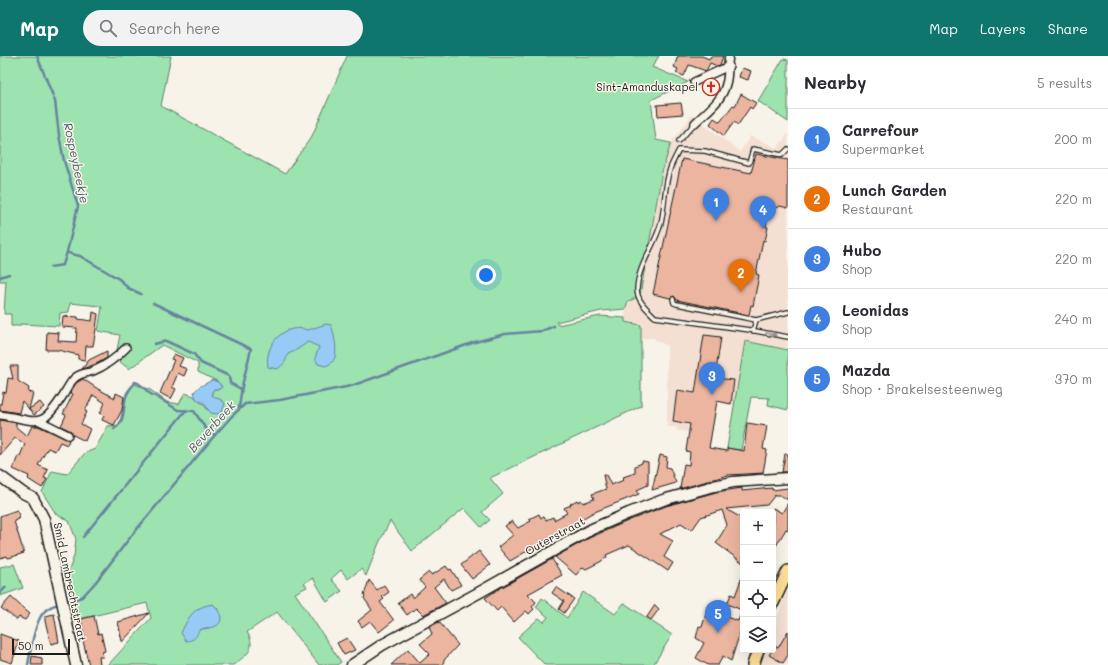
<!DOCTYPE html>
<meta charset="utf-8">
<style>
body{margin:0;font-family:Mali,sans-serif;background:#f2f2f3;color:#2b2b33}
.controls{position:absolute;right:12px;bottom:12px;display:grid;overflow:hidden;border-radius:4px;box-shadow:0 4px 16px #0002}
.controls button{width:36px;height:36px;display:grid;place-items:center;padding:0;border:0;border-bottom:1px solid #e1e1e2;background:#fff;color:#2b2b33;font:20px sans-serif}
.scale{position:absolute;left:12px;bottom:10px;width:58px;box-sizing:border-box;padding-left:4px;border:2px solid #1c1c1c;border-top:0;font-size:11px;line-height:14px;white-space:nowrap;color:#1c1c1c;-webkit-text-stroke:3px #f7f3e8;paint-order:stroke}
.you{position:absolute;left:486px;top:219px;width:14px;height:14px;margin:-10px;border:3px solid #fff;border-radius:50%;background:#1a73e8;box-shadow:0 0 0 6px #1a73e833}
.badge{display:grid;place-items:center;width:26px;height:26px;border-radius:50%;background:#0f766e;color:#fff;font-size:13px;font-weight:700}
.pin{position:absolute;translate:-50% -33px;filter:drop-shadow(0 1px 2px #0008)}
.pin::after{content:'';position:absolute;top:21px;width:14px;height:12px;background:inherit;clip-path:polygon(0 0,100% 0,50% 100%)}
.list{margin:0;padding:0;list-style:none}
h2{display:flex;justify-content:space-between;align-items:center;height:52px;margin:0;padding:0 16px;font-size:17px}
h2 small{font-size:13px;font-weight:400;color:#7c7c81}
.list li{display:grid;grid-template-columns:26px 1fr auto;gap:12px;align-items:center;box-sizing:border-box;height:60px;padding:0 16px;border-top:1px solid #e1e1e2}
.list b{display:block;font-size:15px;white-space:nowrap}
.list p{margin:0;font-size:13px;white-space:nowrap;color:#7c7c81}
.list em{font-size:13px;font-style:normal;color:#7c7c81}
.icon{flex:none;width:22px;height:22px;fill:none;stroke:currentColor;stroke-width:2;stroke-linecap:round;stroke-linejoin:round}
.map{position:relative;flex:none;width:788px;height:609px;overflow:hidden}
header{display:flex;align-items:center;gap:24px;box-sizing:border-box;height:56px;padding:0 20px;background:#0f766e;color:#fff}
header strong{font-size:19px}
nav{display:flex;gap:22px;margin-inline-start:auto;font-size:14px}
.search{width:280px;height:36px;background:#f2f2f3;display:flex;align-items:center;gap:10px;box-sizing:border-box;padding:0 14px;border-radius:22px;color:#7c7c81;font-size:15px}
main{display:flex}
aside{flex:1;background:#fff}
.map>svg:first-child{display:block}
.built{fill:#f3e0d2}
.green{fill:#9de3b0;stroke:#5c8066;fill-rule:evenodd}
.water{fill:#97caf4;stroke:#66849e}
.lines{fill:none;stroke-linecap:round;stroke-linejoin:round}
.stream{stroke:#66849e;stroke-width:2.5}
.building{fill:#ebb5a0;stroke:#1c1c1c}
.lane-casing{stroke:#1c1c1c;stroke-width:6}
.street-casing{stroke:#1c1c1c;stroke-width:10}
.secondary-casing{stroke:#1c1c1c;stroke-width:13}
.primary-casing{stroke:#1c1c1c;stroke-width:14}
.lane{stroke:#f7f3e8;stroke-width:3.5}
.street{stroke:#f7f3e8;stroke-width:7}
.secondary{stroke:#f7f3e8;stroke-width:10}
.primary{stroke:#fdde96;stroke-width:11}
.oneway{fill:#94928c}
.labels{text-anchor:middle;stroke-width:3;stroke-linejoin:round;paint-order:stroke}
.poi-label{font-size:11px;fill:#1c1c1c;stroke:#f7f3e8;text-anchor:end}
.street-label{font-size:11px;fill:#1c1c1c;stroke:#f7f3e8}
.water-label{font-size:12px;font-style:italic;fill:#475968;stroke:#f7f3e8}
</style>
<header>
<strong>Map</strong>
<div class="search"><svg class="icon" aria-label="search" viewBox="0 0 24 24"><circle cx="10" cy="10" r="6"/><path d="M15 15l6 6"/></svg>Search here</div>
<nav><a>Map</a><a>Layers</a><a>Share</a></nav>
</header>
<main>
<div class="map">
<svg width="788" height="609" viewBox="0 0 788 609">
<rect width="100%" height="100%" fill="#f7f3e8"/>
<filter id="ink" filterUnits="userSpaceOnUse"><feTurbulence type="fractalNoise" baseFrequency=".025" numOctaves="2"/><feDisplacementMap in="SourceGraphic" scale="8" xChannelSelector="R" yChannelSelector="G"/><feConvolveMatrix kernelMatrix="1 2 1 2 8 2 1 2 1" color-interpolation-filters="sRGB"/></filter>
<g filter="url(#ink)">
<path class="built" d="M692,59L740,96L750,80L777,92L788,78V294L745,285L735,349L717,346L711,384L707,398L686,395L689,376L676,374L677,371H667V290L653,282L641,283V269L624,266L627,247L640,239L662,116L671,87Z
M788,533V608L762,609L761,605L765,594H773V576L777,566L776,565Z"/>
<path class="green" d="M0,0H171L161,50L285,118L312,80L347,0H659L652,11L688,26L651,44L656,84L671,87L662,116L640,239L627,247L626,253L601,255L556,266L558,269L600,260L625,262V266L641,269V350L490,422L503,438L482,456L490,464L481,471L464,452L412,495L390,465L379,487L366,520L361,513L348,523L341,514L331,523L342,535L327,546L313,522L304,527L307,531L295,537L341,606L337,609H319L277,556L247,576C257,593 247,599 233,609H108L151,562L147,547L76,564L69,514L74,500L76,483L69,465L56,458L42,436L52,415L67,418L85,397L95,393L108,370L119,369L126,341L134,328L149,333L167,346L179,348L185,337L194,340L198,345L204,348L207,354L221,344L212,340V336L214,333H220L221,329L217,325L198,316V307L162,289L129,313L119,305L117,294L120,279L98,275L102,251L100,250L70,247L69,256L60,257L59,270L20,268V270H11V258H4L6,225H0ZM213,548L218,553L209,572L202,573L199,574L184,571L197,553Z
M783,3L788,4V66L758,45Z
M745,285L788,294V354L768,349L769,342L751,341L741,394L727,392Z
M14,508L23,532L0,540V511Z
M583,536L615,558L624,547L672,579L653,609H545L518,581L539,562L544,566L548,561L536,551L542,542L567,562Z"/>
<path class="water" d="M326,268L331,269C334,276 339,300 333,305C331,308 328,309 325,310L318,308L315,302L319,291L308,286L295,295L288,298C286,305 284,309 277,313L268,311C264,288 285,266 308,274Z
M212,324L218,326L222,331L220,333H214L212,336V339L221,344L225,347L222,356L217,358L211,357C208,355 207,351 205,348C199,342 197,348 194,336L199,331Z
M213,548C219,554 227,566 214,571C211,572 206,571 202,573C195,575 200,584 186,585L181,577C189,560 193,551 213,548Z"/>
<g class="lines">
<path class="stream" d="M37,0L55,45L59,79L64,105L78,150L67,196
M50,211L63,209L67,196L71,198L80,200L119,223L128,232L141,238
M0,221L9,218
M153,247L251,293L242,330L239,352
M154,288L166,285L194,298L201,307L229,320L230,327L241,333
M114,373C127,365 122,349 127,337C129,333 133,330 135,326C144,328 146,338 155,340L178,354L194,355L206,373L215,379
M83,481L186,354
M0,537L6,531
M64,546L82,541L95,527L132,479L215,379L232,360L245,348L280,344L351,330L475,286L505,278L542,275L554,270
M28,609C30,596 35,563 45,555C49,551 54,549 59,548"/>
</g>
<path class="building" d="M678,0H702L709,3L711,0H723L720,9L717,10L710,7L706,15L689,9L684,20L676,17L678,13L674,11Z
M742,12L751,15L748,24L739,21Z
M741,38L756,47L752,53L750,51L738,69L734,66L724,80L710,68L714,62L720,66L733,49L735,50Z
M681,47L683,58L658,60L657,49Z
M756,98L788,104V152L780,150L768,157L766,171H768L765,185L763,184L756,218L759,219L753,250L751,249L749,259L677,244L674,240L670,242L653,238L682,103L751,117Z
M93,256L98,258L96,273L93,290H86L85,304L78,303V299L58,294H46L47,276L59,277L58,285L76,286L77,272L62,271L63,260L78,261V263L92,265Z
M704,279L721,281L715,322L734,324L731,348L717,345L709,392L727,395V392L744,395L747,367L767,370L763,393L767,394L763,417L728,419L680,433L684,408L689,409L690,396L686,395L690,368L673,365L677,334L695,337Z
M107,295V302L96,308L82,313L89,304Z
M174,298L183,302L179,310L187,313L184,320L178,317L172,331L176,333L171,343L160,337L174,304L171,303Z
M10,310H18V325L29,332L28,336L33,337L29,353L40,346L44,351L34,359L22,345L19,357L0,354V347L1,348L3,336L6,337L8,322L13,323Z
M83,323L98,333L115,342L116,337L124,341L122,354L114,369L102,364L104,359L100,357L105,347L93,339L85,355L87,356L81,368L90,373L85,385L73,379L71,375L61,370L66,359L63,358L73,338L70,337L76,327Z
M0,364L16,367V371L27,380L32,370H38L69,384L67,389L60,386L55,395L48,392L38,409L48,414L44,422L47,423L42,432L28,423L29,420L13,413L18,400H20L25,388L15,382L0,399Z
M785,398H788V416H782Z
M660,399L667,401L666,411L670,412L676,427L652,434Z
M642,405L648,406V429L637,434L639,438L592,457L510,505L498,491L513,479L505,470L512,465L518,472L531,465L529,463L539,458L541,462L544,461L546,464L553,461L554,464L567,457L564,452L571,449L570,448L577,444L578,446L581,444L583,447L594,443L592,438L606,433L603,419H606L611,429L624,424L623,421L635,417V410L642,407Z
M742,432V435L772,432V434L788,432V444L780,439H775L767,449L726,453L743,463V507L716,487L727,469L722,454L701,461L692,474L681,467L660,478L673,485L664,501L673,507L668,515L629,489L606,499L607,501L600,506L586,513L583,511L576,519L555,501L589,482L630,464L666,450L716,436Z
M788,447V474L786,473L773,495V452L782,457Z
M17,454L20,462L14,465L24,497L12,501L8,502L7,500L0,502V460Z
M479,495L490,509L472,523L461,509Z
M552,503L562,519L528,538L536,546L532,551L534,553L529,558L526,555L514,566L501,551L497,555L485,542L497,534Z
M446,510L449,514L451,513L461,529L451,534L444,523L434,531L446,547L423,559L416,552L407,559L398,547L410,538L413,542L423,533L425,531L419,524L429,516L432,519Z
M742,521L743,567L731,605L723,600L718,609H708L696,602L704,587L696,582L699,570L702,571L709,548L729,562L738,565L742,554L727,548L731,538L735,540Z
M369,524L377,534L384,529L389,536L382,541L384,543L380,546L393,563V565L379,576L370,565L362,571L358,565L372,554L364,542L365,540L364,539Z
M556,531L574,543L564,557L559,553L564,545L552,537Z
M11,541L24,553L30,558L25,564L19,561L17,564L1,552Z
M655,549L659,553L651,564L647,561Z
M149,557L122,586L118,566Z
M54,558L59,586L51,588L45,565V560Z
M94,560L98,578L101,577L105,595L102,596L103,601H99L100,609H89L82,581L84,580L81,563Z
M439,566L458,589L445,603L442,609H391L408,593L420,607L430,598L420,588L432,578L429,571Z
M788,575V599L783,607L769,599L775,590L778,592Z
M0,578L19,585L12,607L0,603Z
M347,582L355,594L344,599L337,587Z
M32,600L42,602V609H31Z"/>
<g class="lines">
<defs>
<path id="lane" d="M679,85L695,67
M788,93L782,99L753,93L749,107L705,95L679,94C676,100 672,107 670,113C664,131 665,150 661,167C655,190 638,209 637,233C637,245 647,253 655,261L750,274L788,281
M673,243L674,247L677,248L756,264
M753,275L756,264L788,256"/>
<path id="street" d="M694,26L729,10
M695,67C707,55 722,45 726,28C729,19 727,9 729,0
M0,359C38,364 40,376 64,338C67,333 71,324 76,321C81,317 88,317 93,315C106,310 116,302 126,292
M40,365L68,379"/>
<path id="secondary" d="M0,420L23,437L33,442L44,463L76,609
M352,609L382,589L480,536L592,473L629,457L663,444L714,430L733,426L788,422"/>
<path id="primary" d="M773,547L788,515
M753,609L758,594"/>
</defs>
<use href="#lane" class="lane-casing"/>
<use href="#street" class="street-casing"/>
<use href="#secondary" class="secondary-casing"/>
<use href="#primary" class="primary-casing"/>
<use href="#lane" class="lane"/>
<use href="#street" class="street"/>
<use href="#secondary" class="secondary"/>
<use href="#primary" class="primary"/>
</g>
<defs><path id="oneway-solid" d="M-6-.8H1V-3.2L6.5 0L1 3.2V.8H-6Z"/></defs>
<use class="oneway" href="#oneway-solid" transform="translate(771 278) rotate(12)"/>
</g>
<defs>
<symbol id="church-ring" viewBox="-11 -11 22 22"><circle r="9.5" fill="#f7f3e8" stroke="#c8321e" stroke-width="1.5"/><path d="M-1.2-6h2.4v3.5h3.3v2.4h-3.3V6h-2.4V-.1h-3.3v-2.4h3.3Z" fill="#c8321e"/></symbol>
</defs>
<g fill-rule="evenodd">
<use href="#church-ring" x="701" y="21" width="20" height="20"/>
</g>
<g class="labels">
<g class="poi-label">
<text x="698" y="35">Sint-Amanduskapel</text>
</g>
<g class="street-label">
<text transform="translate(555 480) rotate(-29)" y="4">Outerstraat</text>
<text transform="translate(70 526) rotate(78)" y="4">Smid Lambrechtstraat</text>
</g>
<g class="water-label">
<text transform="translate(76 107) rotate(78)" y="4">Rospeybeekje</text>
<text transform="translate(212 371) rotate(-48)" y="4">Beverbeek</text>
</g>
</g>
</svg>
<div class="controls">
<button>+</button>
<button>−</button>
<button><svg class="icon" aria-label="locate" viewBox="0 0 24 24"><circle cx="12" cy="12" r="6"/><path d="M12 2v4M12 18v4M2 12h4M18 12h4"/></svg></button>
<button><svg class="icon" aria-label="layers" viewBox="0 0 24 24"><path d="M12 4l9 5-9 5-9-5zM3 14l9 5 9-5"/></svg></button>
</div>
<div class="scale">50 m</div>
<div class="you"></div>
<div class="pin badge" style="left:716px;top:165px;background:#3f7fe0">1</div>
<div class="pin badge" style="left:741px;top:236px;background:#e8710a">2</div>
<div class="pin badge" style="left:712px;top:339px;background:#3f7fe0">3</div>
<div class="pin badge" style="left:763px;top:173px;background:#3f7fe0">4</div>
<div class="pin badge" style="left:718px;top:577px;background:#3f7fe0">5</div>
</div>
<aside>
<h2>Nearby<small>5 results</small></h2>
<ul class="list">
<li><span class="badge" style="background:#3f7fe0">1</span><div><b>Carrefour</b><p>Supermarket</p></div><em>200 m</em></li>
<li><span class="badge" style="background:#e8710a">2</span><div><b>Lunch Garden</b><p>Restaurant</p></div><em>220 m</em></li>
<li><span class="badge" style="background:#3f7fe0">3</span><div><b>Hubo</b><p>Shop</p></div><em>220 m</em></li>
<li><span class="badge" style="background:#3f7fe0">4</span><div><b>Leonidas</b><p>Shop</p></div><em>240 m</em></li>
<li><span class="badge" style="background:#3f7fe0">5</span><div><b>Mazda</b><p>Shop · Brakelsesteenweg</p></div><em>370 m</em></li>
</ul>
</aside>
</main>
